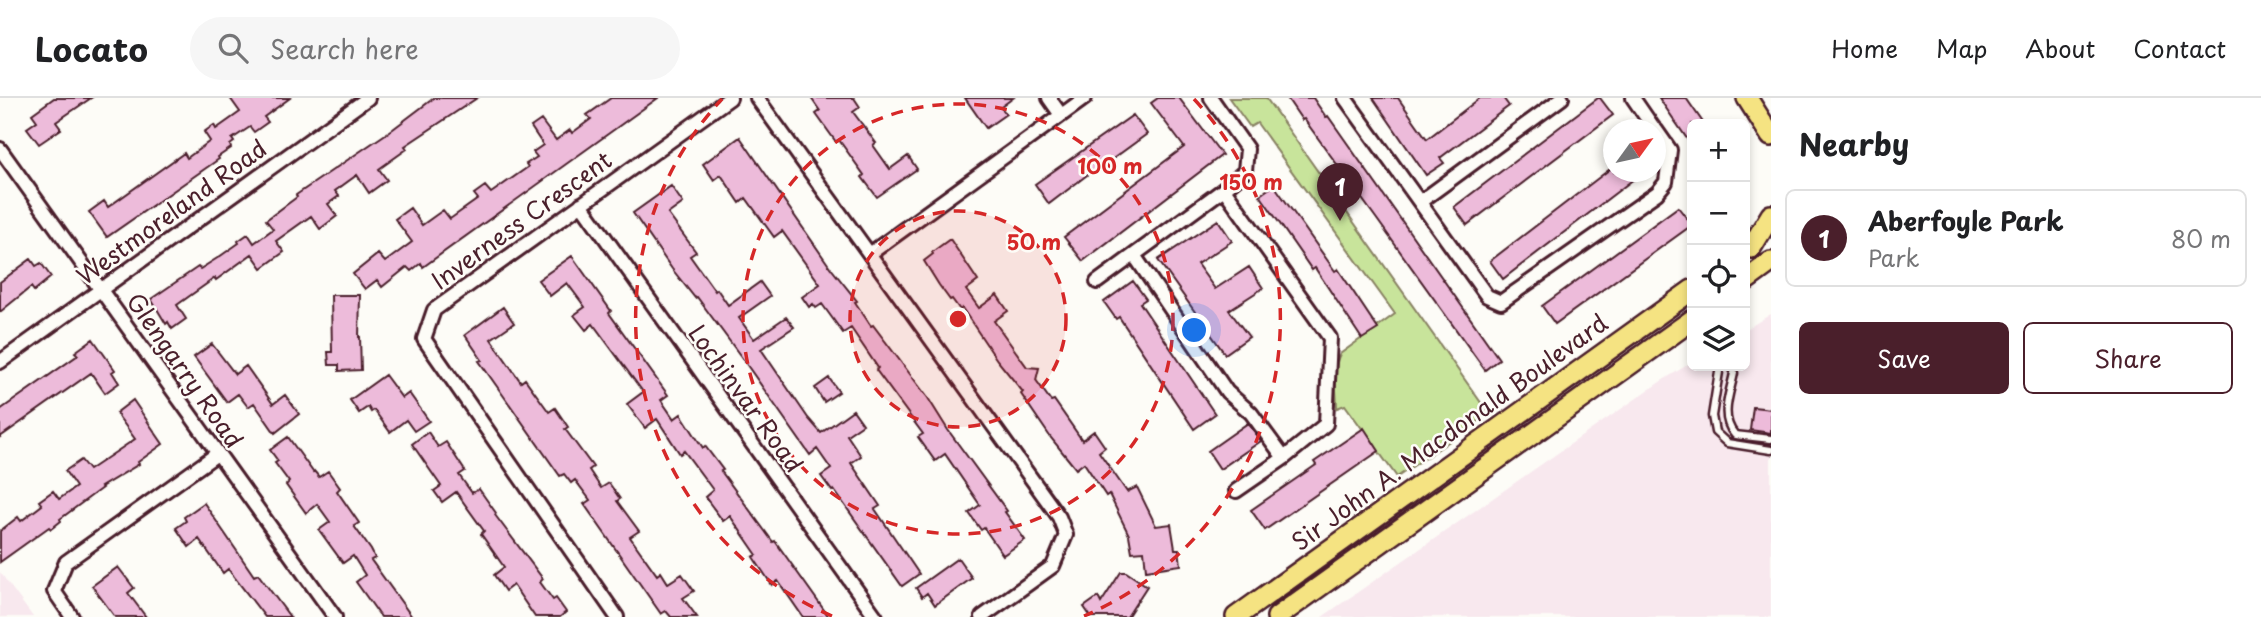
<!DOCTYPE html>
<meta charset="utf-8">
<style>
body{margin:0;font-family:"Playpen Sans",sans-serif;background:#f6f6f6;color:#202124}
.controls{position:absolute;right:21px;top:21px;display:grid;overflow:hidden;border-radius:10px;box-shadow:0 4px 10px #0003}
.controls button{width:63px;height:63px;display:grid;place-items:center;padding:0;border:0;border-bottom:2px solid #e0e0e0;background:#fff;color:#202124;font:35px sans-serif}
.compass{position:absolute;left:1603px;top:21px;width:63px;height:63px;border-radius:50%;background:#fff;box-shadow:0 4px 10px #0003;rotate:57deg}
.you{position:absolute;left:1195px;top:233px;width:24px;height:24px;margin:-18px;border:5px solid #fff;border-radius:50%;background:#1a73e8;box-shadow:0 0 0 10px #1a73e833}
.badge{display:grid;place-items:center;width:46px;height:46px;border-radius:50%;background:#4a1f2b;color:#fff;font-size:23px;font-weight:700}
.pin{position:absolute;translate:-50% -58px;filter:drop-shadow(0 2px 4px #0008)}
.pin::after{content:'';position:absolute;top:37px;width:24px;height:21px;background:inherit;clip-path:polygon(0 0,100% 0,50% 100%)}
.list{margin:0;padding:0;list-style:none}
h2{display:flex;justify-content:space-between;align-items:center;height:91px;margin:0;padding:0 28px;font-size:30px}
h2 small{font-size:23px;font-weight:400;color:#757577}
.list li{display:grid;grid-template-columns:46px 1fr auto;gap:21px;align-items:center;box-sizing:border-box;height:98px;margin:0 14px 14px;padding:0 14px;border:2px solid #e0e0e0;border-radius:10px}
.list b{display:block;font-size:26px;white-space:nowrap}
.list p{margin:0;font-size:23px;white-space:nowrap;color:#757577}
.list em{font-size:23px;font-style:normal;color:#757577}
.actions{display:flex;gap:14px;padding:21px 28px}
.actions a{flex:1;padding:16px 0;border:2px solid #4a1f2b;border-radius:10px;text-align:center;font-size:24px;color:#4a1f2b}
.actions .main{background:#4a1f2b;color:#fff}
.icon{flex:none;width:38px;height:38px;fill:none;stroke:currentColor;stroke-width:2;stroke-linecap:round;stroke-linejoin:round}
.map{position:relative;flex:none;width:1771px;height:519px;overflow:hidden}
header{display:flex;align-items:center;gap:42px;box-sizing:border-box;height:98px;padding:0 35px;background:#fff;border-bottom:2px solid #e0e0e0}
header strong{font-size:33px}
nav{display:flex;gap:38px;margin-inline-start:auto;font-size:24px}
.search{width:490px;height:63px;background:#f6f6f6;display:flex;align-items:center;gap:18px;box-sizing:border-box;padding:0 24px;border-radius:38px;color:#757577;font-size:26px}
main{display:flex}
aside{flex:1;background:#fff}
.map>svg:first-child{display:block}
.built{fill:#f8e8ee}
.green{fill:#c8e49b;stroke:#898263;stroke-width:2}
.building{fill:#edbbda;stroke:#4a1f2b;stroke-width:2}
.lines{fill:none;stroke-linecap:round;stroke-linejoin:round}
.lane-casing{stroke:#4a1f2b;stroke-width:11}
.street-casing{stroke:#4a1f2b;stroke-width:18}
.primary-casing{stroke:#4a1f2b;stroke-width:24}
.lane{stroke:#fdfcf7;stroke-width:6}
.street{stroke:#fdfcf7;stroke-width:12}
.primary{stroke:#f5e382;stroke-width:19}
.ring{fill:none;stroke:#d62828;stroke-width:3.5;stroke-dasharray:12 9}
.labels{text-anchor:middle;stroke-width:5;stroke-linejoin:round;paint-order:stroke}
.street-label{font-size:24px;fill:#4a1f2b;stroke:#fdfcf7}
.centre{fill:#d62828;stroke:#fdfcf7;stroke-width:3.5}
.ring-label{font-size:21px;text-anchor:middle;font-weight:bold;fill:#d62828;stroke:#fdfcf7;stroke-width:5;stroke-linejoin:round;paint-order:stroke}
</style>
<header>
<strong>Locato</strong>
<div class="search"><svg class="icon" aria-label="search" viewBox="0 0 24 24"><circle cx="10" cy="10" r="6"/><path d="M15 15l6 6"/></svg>Search here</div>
<nav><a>Home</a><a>Map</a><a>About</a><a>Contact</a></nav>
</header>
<main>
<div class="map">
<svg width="1771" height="519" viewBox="0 0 1771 519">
<rect width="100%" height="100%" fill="#fdfcf7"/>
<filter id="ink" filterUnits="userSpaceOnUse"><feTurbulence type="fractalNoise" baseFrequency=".0143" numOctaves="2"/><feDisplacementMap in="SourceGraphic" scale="14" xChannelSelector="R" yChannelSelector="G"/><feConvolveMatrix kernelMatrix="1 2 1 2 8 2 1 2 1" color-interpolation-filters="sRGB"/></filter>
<g filter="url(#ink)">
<path class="built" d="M1771,216V519H1322L1660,284L1692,264V268H1745V232Z
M0,474L5,481L33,519H0Z"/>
<path class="green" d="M1229,0H1266L1489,316L1397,379L1345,307L1337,310C1337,294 1332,271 1340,256L1395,216L1257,25L1250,29Z"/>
<path class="building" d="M54,0H91L56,24L61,31L39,46L27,30L37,23L32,16Z
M230,0H290L264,19L268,24L254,34L250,29L232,41L234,44L230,47L231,50L218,59L219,61L107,139L89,114L104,103L108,109L184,55L187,60L210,43L204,34L214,27L216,31L240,14Z
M434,0H477L405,48L407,51L379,71L387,82L369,95L357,77L335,93L339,98L328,106L337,118L320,131L311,118L276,143L284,154L262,170L252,156L216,182L215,180L177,207L186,221L172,231L168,224L166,226L151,201L198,169L200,171L219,159L239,145L238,143L248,136L254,145L273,131L266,122L297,99L296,97L393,31Z
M611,0H658L423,169L421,165L411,173L407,169L382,189L377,182L365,191L353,176L378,156L385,164L412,144L395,121L410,110L422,127L443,112L450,121L478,101L474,96L485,88L491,95L528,69L526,66L537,59L533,54L543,47L531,29L541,22L556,42L570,32L572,35L591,21L587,17Z
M811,0H854L860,9L853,14L876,45L873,47L890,71L908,58L917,71L877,99L862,79L864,77L839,42L836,44L816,16L820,13Z
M965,0H1013L1001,9L1006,16L986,30Z
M1158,0H1179L1222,57L1083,163L1064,139L1184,49L1151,5Z
M1287,0H1313L1326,19L1328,18L1499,261L1485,272L1376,120L1304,21L1302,22Z
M1373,0H1398L1427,41L1480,0H1503L1509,8L1440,60L1444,65L1426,77Z
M1598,0H1600L1613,17L1467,127L1454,109Z
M1659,0H1686L1704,26H1692V48Z
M1133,17L1147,36L1092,76L1091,74L1049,106L1035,86Z
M740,39L830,169L857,203L855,204L871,228L873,227L928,300L948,332L1007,413L1005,414L1025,442L1003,457L984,430L981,432L969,415L980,407L945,356L935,363L918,339L923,336L876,272L878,270L851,230L843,235L822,206L816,210L813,206L809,209L802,199L820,186L782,133L774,139L746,100L740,105L721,77L714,82L703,66Z
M1614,68V74H1643L1503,181L1490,163Z
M1274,87L1335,173L1338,171L1378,231L1362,241L1315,170L1312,172L1260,97Z
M671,88L683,105L668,116L696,154L690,158L715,193L717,191L728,207L760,184L770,198L739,220L754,241L786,219L794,229L761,251L808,320L821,335L853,312L863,326L847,337L861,358L851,365L880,408L875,411L919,476L902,488L834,392L832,393L821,378L831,371L817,351L810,357L742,260L697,199L695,200L672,171L633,115Z
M1678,109L1692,127L1555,226L1542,208Z
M1218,122L1232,143L1197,166L1215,191L1249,169L1263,190L1229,212L1249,239L1225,256L1158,162Z
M950,141L978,183L966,192L979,210L997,197L1008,213L994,223L1027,269L1039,270L1036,282L1051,303L1054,302L1082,342L1094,333L1105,349L1099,354L1127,394L1137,389L1156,428L1171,426L1175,451H1179L1181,467L1146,472L1144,453L1132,454L1129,437L1109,396L1106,398L1084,365L1076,371L1051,340L1021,296L1023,294L997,262L962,210L960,212L952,201L950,202L939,187L924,163L933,156L932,154Z
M572,158L611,213L609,215L668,297L661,302L674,321L681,316L703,350L705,348L723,372L721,373L773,444L775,443L829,519H803L778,483L772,487L753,459L757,457L730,418L723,423L705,399L713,392L684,353L680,356L657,321L645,330L627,306L643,294L593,226L586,232L574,217L585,209L567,185L550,198L538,182Z
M31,161L36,168L41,165L51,179L34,193L31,189L0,214V184Z
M1133,183L1146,201L1140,205L1215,316L1194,331L1119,219L1116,221L1104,204Z
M331,197H360L359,239H360L361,272L339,273V267H329L328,254H332Z
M503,209L514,225L491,241L521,284L525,281L549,314L555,310L568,329L565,331L593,369L589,372L601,390L609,385L620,401L617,403L639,433L630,439L657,477L661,474L668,485L682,476L694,493L683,500L697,519H671L666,513L661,516L584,406L590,402L575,382L571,385L564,376L560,378L479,263L482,262L465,237Z
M93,241L115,272L112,274L119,285L105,295L91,275L0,339V312L78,257L75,254Z
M212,246L235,276L246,268L273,306L285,297L299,316L275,335L254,305L248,309L238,296L227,304L194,259Z
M385,277L402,300L409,295L429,323L414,333L406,322L390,334L374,312L371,314L368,309L359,315L350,302Z
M829,280L839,294L824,304L815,290Z
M133,302L163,346L138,364L139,366L101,389L102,390L60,421L61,423L51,431L49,429L0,464V433L18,419L21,423L42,407L39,403L53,393L59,401L76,389L65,373L81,362L89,372L135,341L116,315Z
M1753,309L1771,311V335L1750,332Z
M1248,325L1261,343L1220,371L1208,353Z
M1364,330L1379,353L1265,432L1251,412L1316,367L1314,364Z
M428,334L438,349L446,344L465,373L459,377L472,395L479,391L496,415L495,417L543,481L540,484L553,502L556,500L566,514L560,519H535L513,487L505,493L494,477L504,469L481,436L484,433L456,394L442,404L434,393L441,388L412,346Z
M288,339L313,374L314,373L319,379L328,373L340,390L337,393L359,425L354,428L371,452L375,460L371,462L412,519H381L356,484L365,477L353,458L343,465L319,432L330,424L317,406L306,415L286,387L289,384L275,365L278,363L270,352Z
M204,405L254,478L258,476L290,519H265L228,471L223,475L199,441L189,449L176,430L186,423L184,419Z
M958,460L972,480L935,507L927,495L922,499L916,490Z
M118,469L134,490L128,495L146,519H115L92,488Z
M1121,474H1126L1147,488L1127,519H1091L1084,509L1098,499L1101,505Z"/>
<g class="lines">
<defs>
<path id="lane" d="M1719,274L1712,318L1715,334L1727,345L1771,352
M1734,275C1730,296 1719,319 1735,337L1771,341"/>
<path id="street" d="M757,0L1059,419L1066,437L1053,468L982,519
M1049,0L1061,17
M1345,0L1487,198L1501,204L1657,95L1666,84L1670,52L1656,32
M1633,0L1655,32
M0,51L335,519
M1224,91L1330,240L1326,326L1284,360L1236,393
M1420,104L1562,0
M581,106L876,519
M871,155L1085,0
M1134,157L1227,294L1251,315L1284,360
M1097,184L1224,91L1245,73L1247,51L1211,0
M0,264L368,0
M72,519L54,493L66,464L217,356
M617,519L424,241L434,212L730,0"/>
<path id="primary" d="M1747,0L1771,38
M1751,150L1771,117
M1745,183L1771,164
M1236,519L1692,192
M1277,519L1692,222"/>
</defs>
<use href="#lane" class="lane-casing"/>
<use href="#street" class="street-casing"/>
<use href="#primary" class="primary-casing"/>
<use href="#lane" class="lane"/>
<use href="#street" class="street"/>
<use href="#primary" class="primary"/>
</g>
</g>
<circle cx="958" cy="221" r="108" fill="#d62828" fill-opacity=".12"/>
<g class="ring">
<circle cx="958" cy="221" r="108"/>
<circle cx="958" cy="221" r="215"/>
<path d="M832 518A323 323 0 0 1 722 1M1194 1A323 323 0 0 1 1084 518"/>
</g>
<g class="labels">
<g class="street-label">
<text transform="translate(172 115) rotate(-36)" y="8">Westmoreland Road</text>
<text transform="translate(522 123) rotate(-36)" y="8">Inverness Crescent</text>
<text transform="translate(184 273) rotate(55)" y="8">Glengarry Road</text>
<text transform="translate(745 301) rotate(54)" y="8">Lochinvar Road</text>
<text transform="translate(1450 335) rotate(-36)" y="8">Sir John A. Macdonald Boulevard</text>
</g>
</g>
<circle cx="958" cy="221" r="10" class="centre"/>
<g class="ring-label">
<text x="1110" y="76">100 m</text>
<text x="1251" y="92">150 m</text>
<text x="1034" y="152">50 m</text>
</g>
</svg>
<div class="controls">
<button>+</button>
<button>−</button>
<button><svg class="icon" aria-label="locate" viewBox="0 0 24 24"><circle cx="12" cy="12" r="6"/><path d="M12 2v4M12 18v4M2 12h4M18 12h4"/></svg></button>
<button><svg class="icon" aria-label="layers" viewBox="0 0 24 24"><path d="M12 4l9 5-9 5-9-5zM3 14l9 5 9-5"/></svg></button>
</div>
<svg class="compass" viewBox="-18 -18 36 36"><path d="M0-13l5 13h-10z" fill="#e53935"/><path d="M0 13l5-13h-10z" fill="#757577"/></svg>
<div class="you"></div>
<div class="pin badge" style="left:1340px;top:123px">1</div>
</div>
<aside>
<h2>Nearby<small></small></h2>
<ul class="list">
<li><span class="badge">1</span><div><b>Aberfoyle Park</b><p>Park</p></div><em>80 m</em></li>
</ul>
<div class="actions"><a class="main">Save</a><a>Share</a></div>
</aside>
</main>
